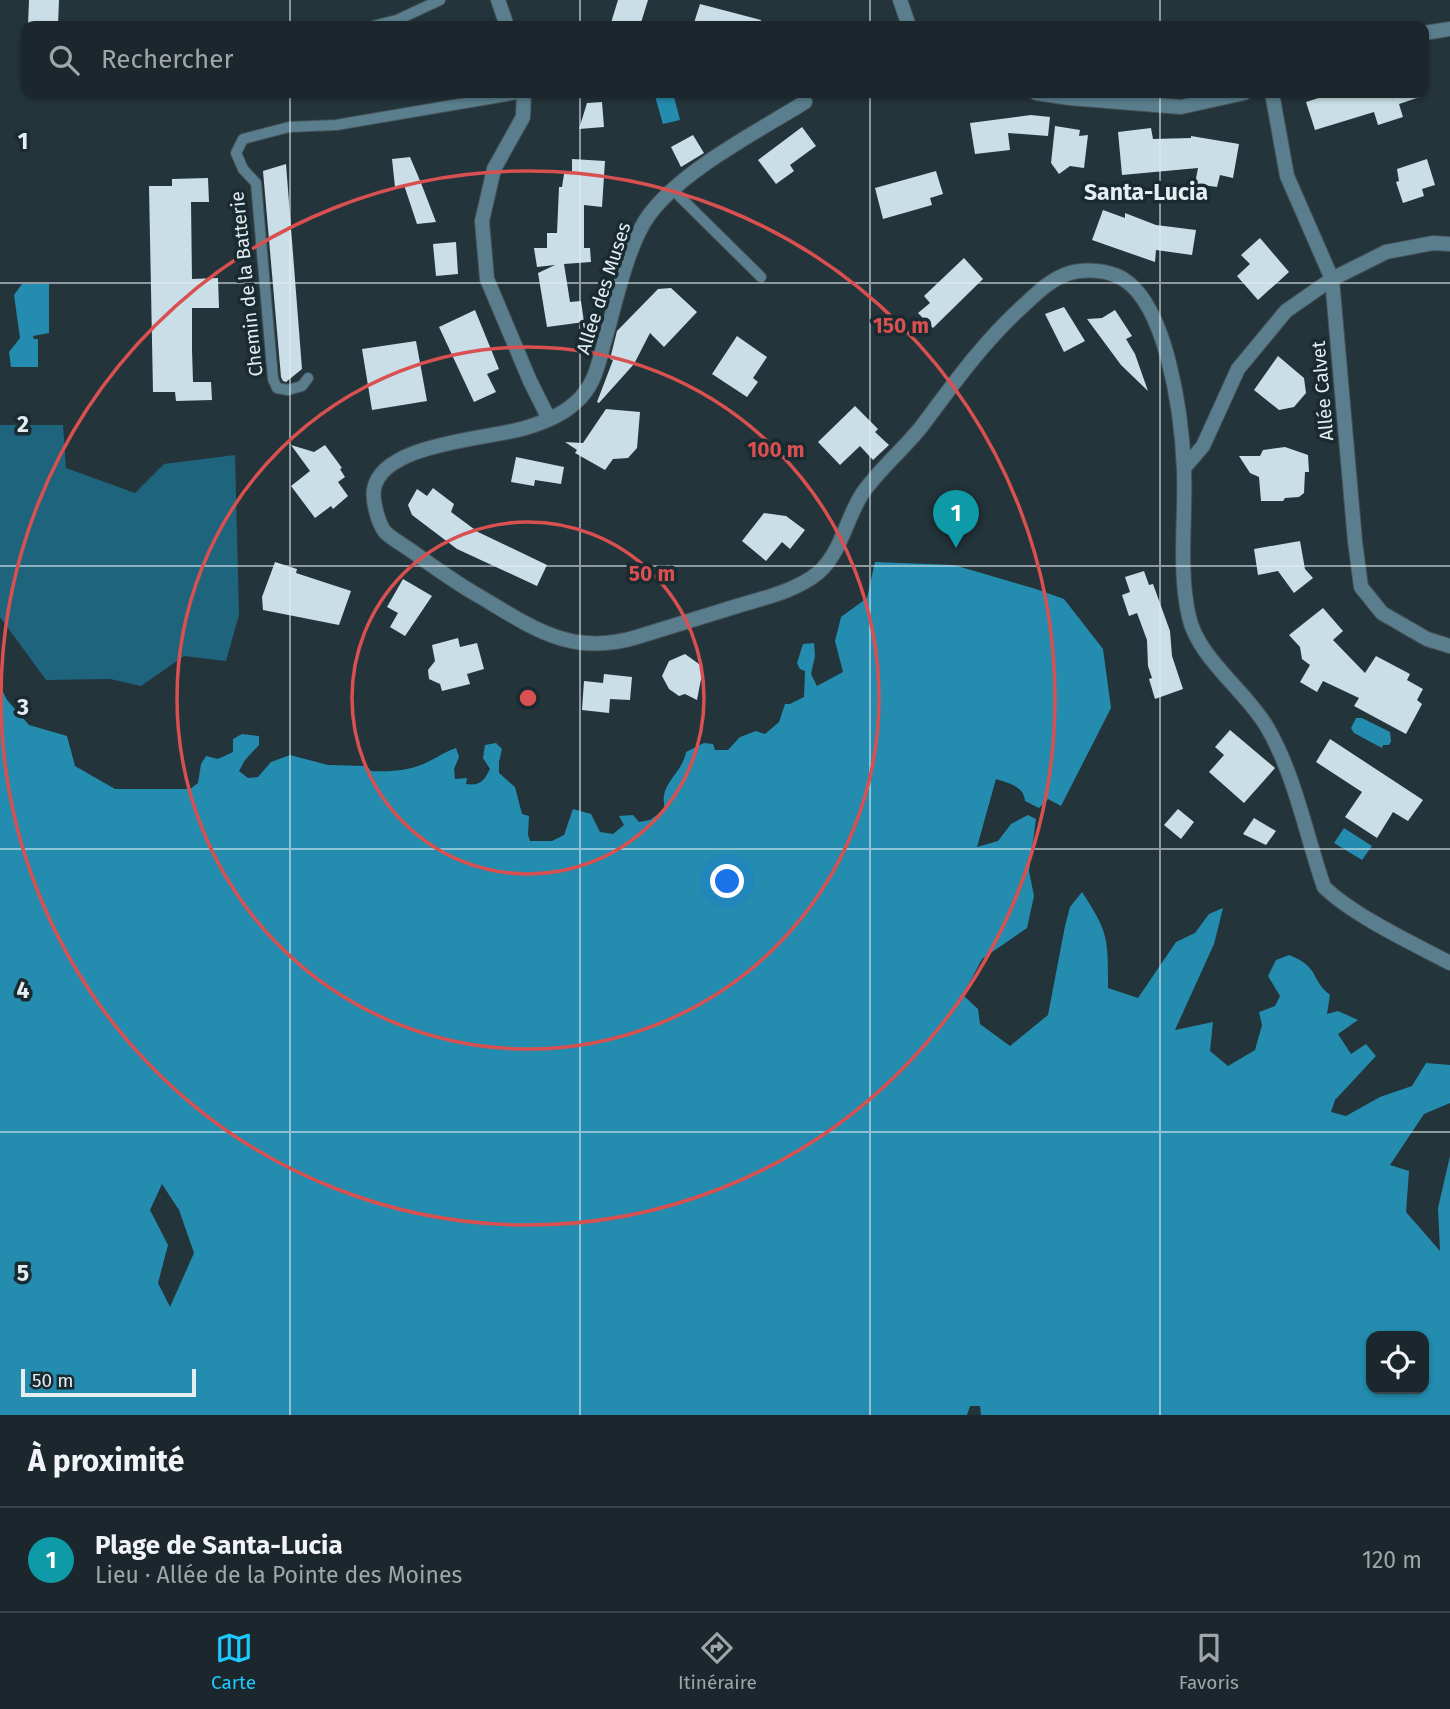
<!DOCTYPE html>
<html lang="fr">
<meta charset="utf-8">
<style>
body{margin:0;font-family:"Fira Sans",sans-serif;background:#283338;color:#f1f3f6}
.controls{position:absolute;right:21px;bottom:21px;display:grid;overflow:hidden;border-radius:14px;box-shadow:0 2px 5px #0004}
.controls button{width:63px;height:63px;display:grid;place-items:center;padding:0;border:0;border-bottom:2px solid #394448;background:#1b272c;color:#f1f3f6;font:35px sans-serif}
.scale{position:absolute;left:21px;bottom:18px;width:175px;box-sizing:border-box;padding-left:7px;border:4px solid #e4eef2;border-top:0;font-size:19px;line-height:24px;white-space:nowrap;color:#e4eef2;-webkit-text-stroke:5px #1a2a31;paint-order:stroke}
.you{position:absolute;left:728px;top:882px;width:24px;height:24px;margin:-18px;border:5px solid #fff;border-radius:50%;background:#1a73e8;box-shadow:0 0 0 10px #1a73e833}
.badge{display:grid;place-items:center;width:46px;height:46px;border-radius:50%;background:#20c9fd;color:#fff;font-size:23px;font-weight:700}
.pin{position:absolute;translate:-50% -58px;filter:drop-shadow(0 2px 4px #0008)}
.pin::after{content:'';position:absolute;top:37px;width:24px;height:21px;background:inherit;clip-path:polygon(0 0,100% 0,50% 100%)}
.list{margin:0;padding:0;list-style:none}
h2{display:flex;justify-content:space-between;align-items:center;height:91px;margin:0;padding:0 28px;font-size:30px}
h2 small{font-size:23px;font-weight:400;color:#a0a5a9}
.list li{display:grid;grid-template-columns:46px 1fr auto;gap:21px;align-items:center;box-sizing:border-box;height:105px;padding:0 28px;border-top:2px solid #394448}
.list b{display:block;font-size:26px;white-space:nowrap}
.list p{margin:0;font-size:23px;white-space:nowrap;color:#a0a5a9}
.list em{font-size:23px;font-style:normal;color:#a0a5a9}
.icon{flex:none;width:38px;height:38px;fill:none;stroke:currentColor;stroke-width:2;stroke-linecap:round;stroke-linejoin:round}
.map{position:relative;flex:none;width:1450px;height:1415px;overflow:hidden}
.search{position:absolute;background:#1b272c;box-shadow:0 2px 5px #0004;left:21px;right:21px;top:21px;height:77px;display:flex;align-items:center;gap:18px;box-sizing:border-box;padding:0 24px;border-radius:14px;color:#a0a5a9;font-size:26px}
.sheet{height:196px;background:#1b272c}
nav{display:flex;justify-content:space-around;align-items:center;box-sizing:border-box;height:98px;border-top:2px solid #394448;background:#1b272c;font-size:19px;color:#a0a5a9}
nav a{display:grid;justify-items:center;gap:4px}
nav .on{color:#20c9fd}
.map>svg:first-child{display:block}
.green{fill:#1f647d}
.water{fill:#238caf;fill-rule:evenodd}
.building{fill:#cadee7}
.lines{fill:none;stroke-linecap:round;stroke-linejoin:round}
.service-casing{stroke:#435258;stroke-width:12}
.minor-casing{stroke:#435258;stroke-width:16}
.service{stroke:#5a7e8d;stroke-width:10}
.minor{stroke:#5a7e8d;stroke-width:14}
.grid{fill:none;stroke:#e4eef2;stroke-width:2;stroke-opacity:0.55}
.ring{fill:none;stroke:#d95050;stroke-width:3.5}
.labels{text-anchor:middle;stroke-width:7;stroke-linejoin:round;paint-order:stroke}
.street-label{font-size:19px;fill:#e4eef2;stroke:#1a2a31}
.quarter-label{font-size:23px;font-weight:bold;fill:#e4eef2;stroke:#1a2a31}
.grid-label{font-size:23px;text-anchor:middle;font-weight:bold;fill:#e4eef2;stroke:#1a2a31;stroke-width:7;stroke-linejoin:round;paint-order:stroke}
.centre{fill:#d95050;stroke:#1a2a31;stroke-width:3.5}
.ring-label{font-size:21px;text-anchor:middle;font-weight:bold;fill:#d95050;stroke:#1a2a31;stroke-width:7;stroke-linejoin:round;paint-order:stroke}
</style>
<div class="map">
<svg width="1450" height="1415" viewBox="0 0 1450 1415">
<rect width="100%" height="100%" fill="#24343b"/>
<path class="green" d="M0,425H63L66,468L135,493L164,464L235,455L239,615L226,661L184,656L141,686L110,679L46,680L0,617Z"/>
<path class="water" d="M654,93H673L680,120L663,124Z
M22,284H49V333L33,336L34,339H38V367H11L9,352L20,338L14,295Z
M875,562L954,565L1036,589L1064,599L1103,649L1111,708L1061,806L1048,799L1039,808L1025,801C1024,786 1008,783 996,779L977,847L998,841L1011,824L1028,815L1036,819L1029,871L1034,896L1027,928L982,959L963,995L978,1009L980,1024L1010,1046L1048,1015L1065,926L1070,907L1082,892C1109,933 1108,939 1108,988L1138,998L1176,942L1195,933L1209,914L1223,908L1214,944L1175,1030L1213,1022L1210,1051L1228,1066L1255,1050L1262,1025L1259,1012L1275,1006L1280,996L1268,976L1276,960L1289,955C1320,967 1310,979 1330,995L1327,1014L1338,1011L1358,1020L1338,1034L1351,1054L1366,1044L1376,1056L1335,1100L1331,1112L1346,1116L1380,1097L1412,1086L1426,1063L1450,1065V1103L1424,1114L1390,1165L1409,1171L1406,1212L1440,1251L1438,1208L1450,1156V1415H981L980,1406H970L967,1415H0V686L7,700L29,725L67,736L75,766L115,789H190L198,783L201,764L206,756L218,759L233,752V739L242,734L259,736V745L245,760L239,771L248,778L258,777L271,762L290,755L328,765L367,766L371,771C386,772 406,771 421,765C434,760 442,753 456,748L459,757L454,769L455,779L467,778L466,784C480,786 484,781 490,769L483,758L485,745L496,743L502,749L499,762V773L515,787L522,814L529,816L528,835L530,841H552L564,835L573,809L591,814L600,832L613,834L624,825L619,816L633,815L639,822L650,820L665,809C658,783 682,775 686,752L704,743L713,744L715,750H728L740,737L756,731L765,734L779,722L785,704H790L804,697L805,671L800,669L797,663L803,644L814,643L815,656L811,674L817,686L843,672L835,641L841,617L867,598ZM162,1184L179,1210L194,1253L170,1307L158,1283L168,1245L150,1210ZM1371,1336H1424V1389H1371Z
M1356,718H1362L1390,732L1391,741L1389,745H1383L1382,748L1354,733L1351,728Z
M1344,828L1372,846L1362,860L1334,843Z"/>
<path class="building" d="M29,0H59L58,26H28Z
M618,0H648L640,26H610Z
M700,4L761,20L760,26H693Z
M1334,93H1420V97L1399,104L1403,117L1378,125L1374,112L1315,130L1306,102Z
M602,102L604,127L579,129L587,103Z
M1031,115L1050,117L1048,136L1008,133L1010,150L975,154L970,123Z
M1055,126L1080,130L1079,136L1088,135L1084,168L1070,166L1059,174L1051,163Z
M802,127L816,146L790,165L794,171L776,184L758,160Z
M1151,128L1153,139L1191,138V136L1239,144L1233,178L1220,175L1217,187L1195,184L1198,168L1122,175L1118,132Z
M693,135L704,153L681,167L671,147Z
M410,157L421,183L436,222L417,224L404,185L395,187L392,159Z
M572,159L605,161L602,207L584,205V248H590L591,262L564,264L570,302L581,301L584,322L547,327L538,273L555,265L537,267L534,248H547V233H557L559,187H562L564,174H572Z
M1427,159L1435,185L1422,189L1424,196L1403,203L1396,182L1399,181L1397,169Z
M286,164L302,369L286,382L283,381L281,377L263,171Z
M936,171L943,194L930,198L932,205L883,219L875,188Z
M208,178L209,202H191L192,279L218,278L219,308H192V350L193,382H211L212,400L176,401L175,392H153L149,186H172V179Z
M1103,210L1125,218V213L1156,225L1196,230L1192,255L1156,250L1155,262L1092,240Z
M1260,238L1289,272L1258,300L1237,276L1250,264L1241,255Z
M456,242L458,274L436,276L433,244Z
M964,258L983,279L933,328L918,313L930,303L924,296Z
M671,288L697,312L664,347L650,333L634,364L599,403L597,402L613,360L610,359L617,331L658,289Z
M1064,307L1085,341L1064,352L1045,314Z
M475,310L499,369L487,374L496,392L474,402L439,327Z
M1115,310L1132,336L1126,339L1135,354L1148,391L1121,365L1087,319L1102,318Z
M737,336L767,357L753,378L758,382L747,397L712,374Z
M416,341L427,401L372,410L362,349Z
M1278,356L1304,378L1306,393L1294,407L1279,410L1254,390Z
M855,406L878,429L875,432L889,445L873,460L860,446L840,465L818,442Z
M606,409L640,412L637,448L628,458L613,459L605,470L575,453L577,450L565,442L583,443Z
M291,445L314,452L325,445L342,468L340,469L345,477L338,482L348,496L333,509L331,506L315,518L291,486L310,471Z
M1285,447L1308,455L1309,472H1305L1304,493L1299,497L1285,498L1283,501H1261L1259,477L1250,473L1239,456H1260L1263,450Z
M516,457L564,467L561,484L535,480L534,486L511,482Z
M433,488L454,504L451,512L478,532L547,565L537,586L457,549L412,515L408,505L417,489L427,496Z
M764,513L786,516L805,530L790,549L782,542L766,561L742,541Z
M1300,541L1305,569L1313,578L1294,593L1278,571L1258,575L1254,549Z
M275,562L297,569L296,573L351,591L339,625L263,610L262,597Z
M1144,571L1149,585L1153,584L1170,631L1172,656L1183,689L1155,699L1149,679L1152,678L1148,666L1147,640L1137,613L1129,616L1122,595L1130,592L1125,577Z
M403,579L432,596L405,636L390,627L398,613L387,607Z
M1323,608L1343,631L1333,640L1365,673L1376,656L1410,674L1407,680L1423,689L1417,700L1422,704L1406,734L1354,706L1359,698L1323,681L1317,692L1300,682L1310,665L1302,659L1300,647L1289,635Z
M458,638L460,647L477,643L484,669L467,674L470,684L442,691L440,684L429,679L428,670L435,661L432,645Z
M685,654L699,664L703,669L697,700L685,694L679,696L669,689L662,676L669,661Z
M604,674L632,677L630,700L610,699L609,713L582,710L584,681L603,683Z
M1230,730L1275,768L1244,803L1209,772L1224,755L1215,747Z
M1330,739L1423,800L1408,821L1393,812L1377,838L1345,817L1362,792L1316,762Z
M1178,809L1194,822L1181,839L1164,825Z
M1254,818L1276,831L1266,845L1243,834Z"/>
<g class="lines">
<defs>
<path id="service" d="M373,26L397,20L440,0
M673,190L761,277
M308,378L302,386L288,390L277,388L273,379L256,183L243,169L236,153L243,139L289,127L336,125L524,93"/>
<path id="minor" d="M498,0L507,26
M900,0L909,26
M1424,33L1450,29
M524,93L523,117L494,169L482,221L487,279L530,381L549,419
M1036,93L1070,98L1181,107L1244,93
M1272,93L1287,176L1332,279L1355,541L1361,587L1382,613L1427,639L1450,646
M805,102C757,132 682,170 649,215C627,245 615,306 604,343C598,366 594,387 575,403C562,415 542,423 525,428C489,439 382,443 374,489C372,500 378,523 385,532C392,539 405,546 413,552C434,567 456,583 479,596C533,628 571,657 637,637C669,627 702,617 734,607C763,598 794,592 818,573C841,553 846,519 862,494C879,469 903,450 922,426C954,383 984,341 1024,305C1037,293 1052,278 1070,273C1083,269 1102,270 1115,275C1168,295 1182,420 1184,470C1186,518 1178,569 1189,617C1198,658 1246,691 1267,727C1295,775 1306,835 1324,887C1354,916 1412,943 1450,963
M1184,468L1203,446L1238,369L1286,311L1332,279L1386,252L1433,243L1450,244"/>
</defs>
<use href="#service" class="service-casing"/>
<use href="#minor" class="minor-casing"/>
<use href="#service" class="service"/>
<use href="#minor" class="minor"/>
</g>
<path class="grid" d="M290,0V26M580,0V26M870,0V26M1160,0V26M290,93V1415M580,93V1415M870,93V1415M1160,93V1415M0,283H1450M0,566H1450M0,849H1450M0,1132H1450"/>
<g class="ring">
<circle cx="528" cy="698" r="176"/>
<circle cx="528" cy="698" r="351"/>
<circle cx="528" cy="698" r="527"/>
</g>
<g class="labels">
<g class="street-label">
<text transform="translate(246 284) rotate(-96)" y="7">Chemin de la Batterie</text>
<text transform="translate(603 288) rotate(-72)" y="7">Allée des Muses</text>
<text transform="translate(1322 391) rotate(-95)" y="7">Allée Calvet</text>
</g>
<g class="quarter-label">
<text x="1146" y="200">Santa-Lucia</text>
</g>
</g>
<g class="grid-label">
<text x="23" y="149">1</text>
<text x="23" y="432">2</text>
<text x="23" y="715">3</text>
<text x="23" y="998">4</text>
<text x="23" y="1281">5</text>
</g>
<circle cx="528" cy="698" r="10" class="centre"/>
<g class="ring-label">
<text x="901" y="333">150 m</text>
<text x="776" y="457">100 m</text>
<text x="652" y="581">50 m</text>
</g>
</svg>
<div class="controls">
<button><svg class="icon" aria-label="locate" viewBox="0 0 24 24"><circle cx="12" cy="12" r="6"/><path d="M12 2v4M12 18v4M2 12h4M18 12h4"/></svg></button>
</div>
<div class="scale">50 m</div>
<div class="you"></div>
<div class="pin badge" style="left:956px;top:548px;background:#0f9aa8">1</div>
<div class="search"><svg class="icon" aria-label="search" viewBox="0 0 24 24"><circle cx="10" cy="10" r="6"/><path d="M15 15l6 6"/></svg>Rechercher</div>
</div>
<section class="sheet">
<h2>À proximité<small></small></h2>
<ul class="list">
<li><span class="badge" style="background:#0f9aa8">1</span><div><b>Plage de Santa-Lucia</b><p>Lieu · Allée de la Pointe des Moines</p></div><em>120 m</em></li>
</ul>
</section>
<nav>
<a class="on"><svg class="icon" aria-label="map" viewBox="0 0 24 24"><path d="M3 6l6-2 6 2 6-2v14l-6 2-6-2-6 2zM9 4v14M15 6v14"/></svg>Carte</a>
<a><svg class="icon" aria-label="directions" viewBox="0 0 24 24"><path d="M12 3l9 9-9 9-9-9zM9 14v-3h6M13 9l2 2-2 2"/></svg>Itinéraire</a>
<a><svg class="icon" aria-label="saved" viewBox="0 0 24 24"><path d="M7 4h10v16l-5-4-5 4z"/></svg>Favoris</a>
</nav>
